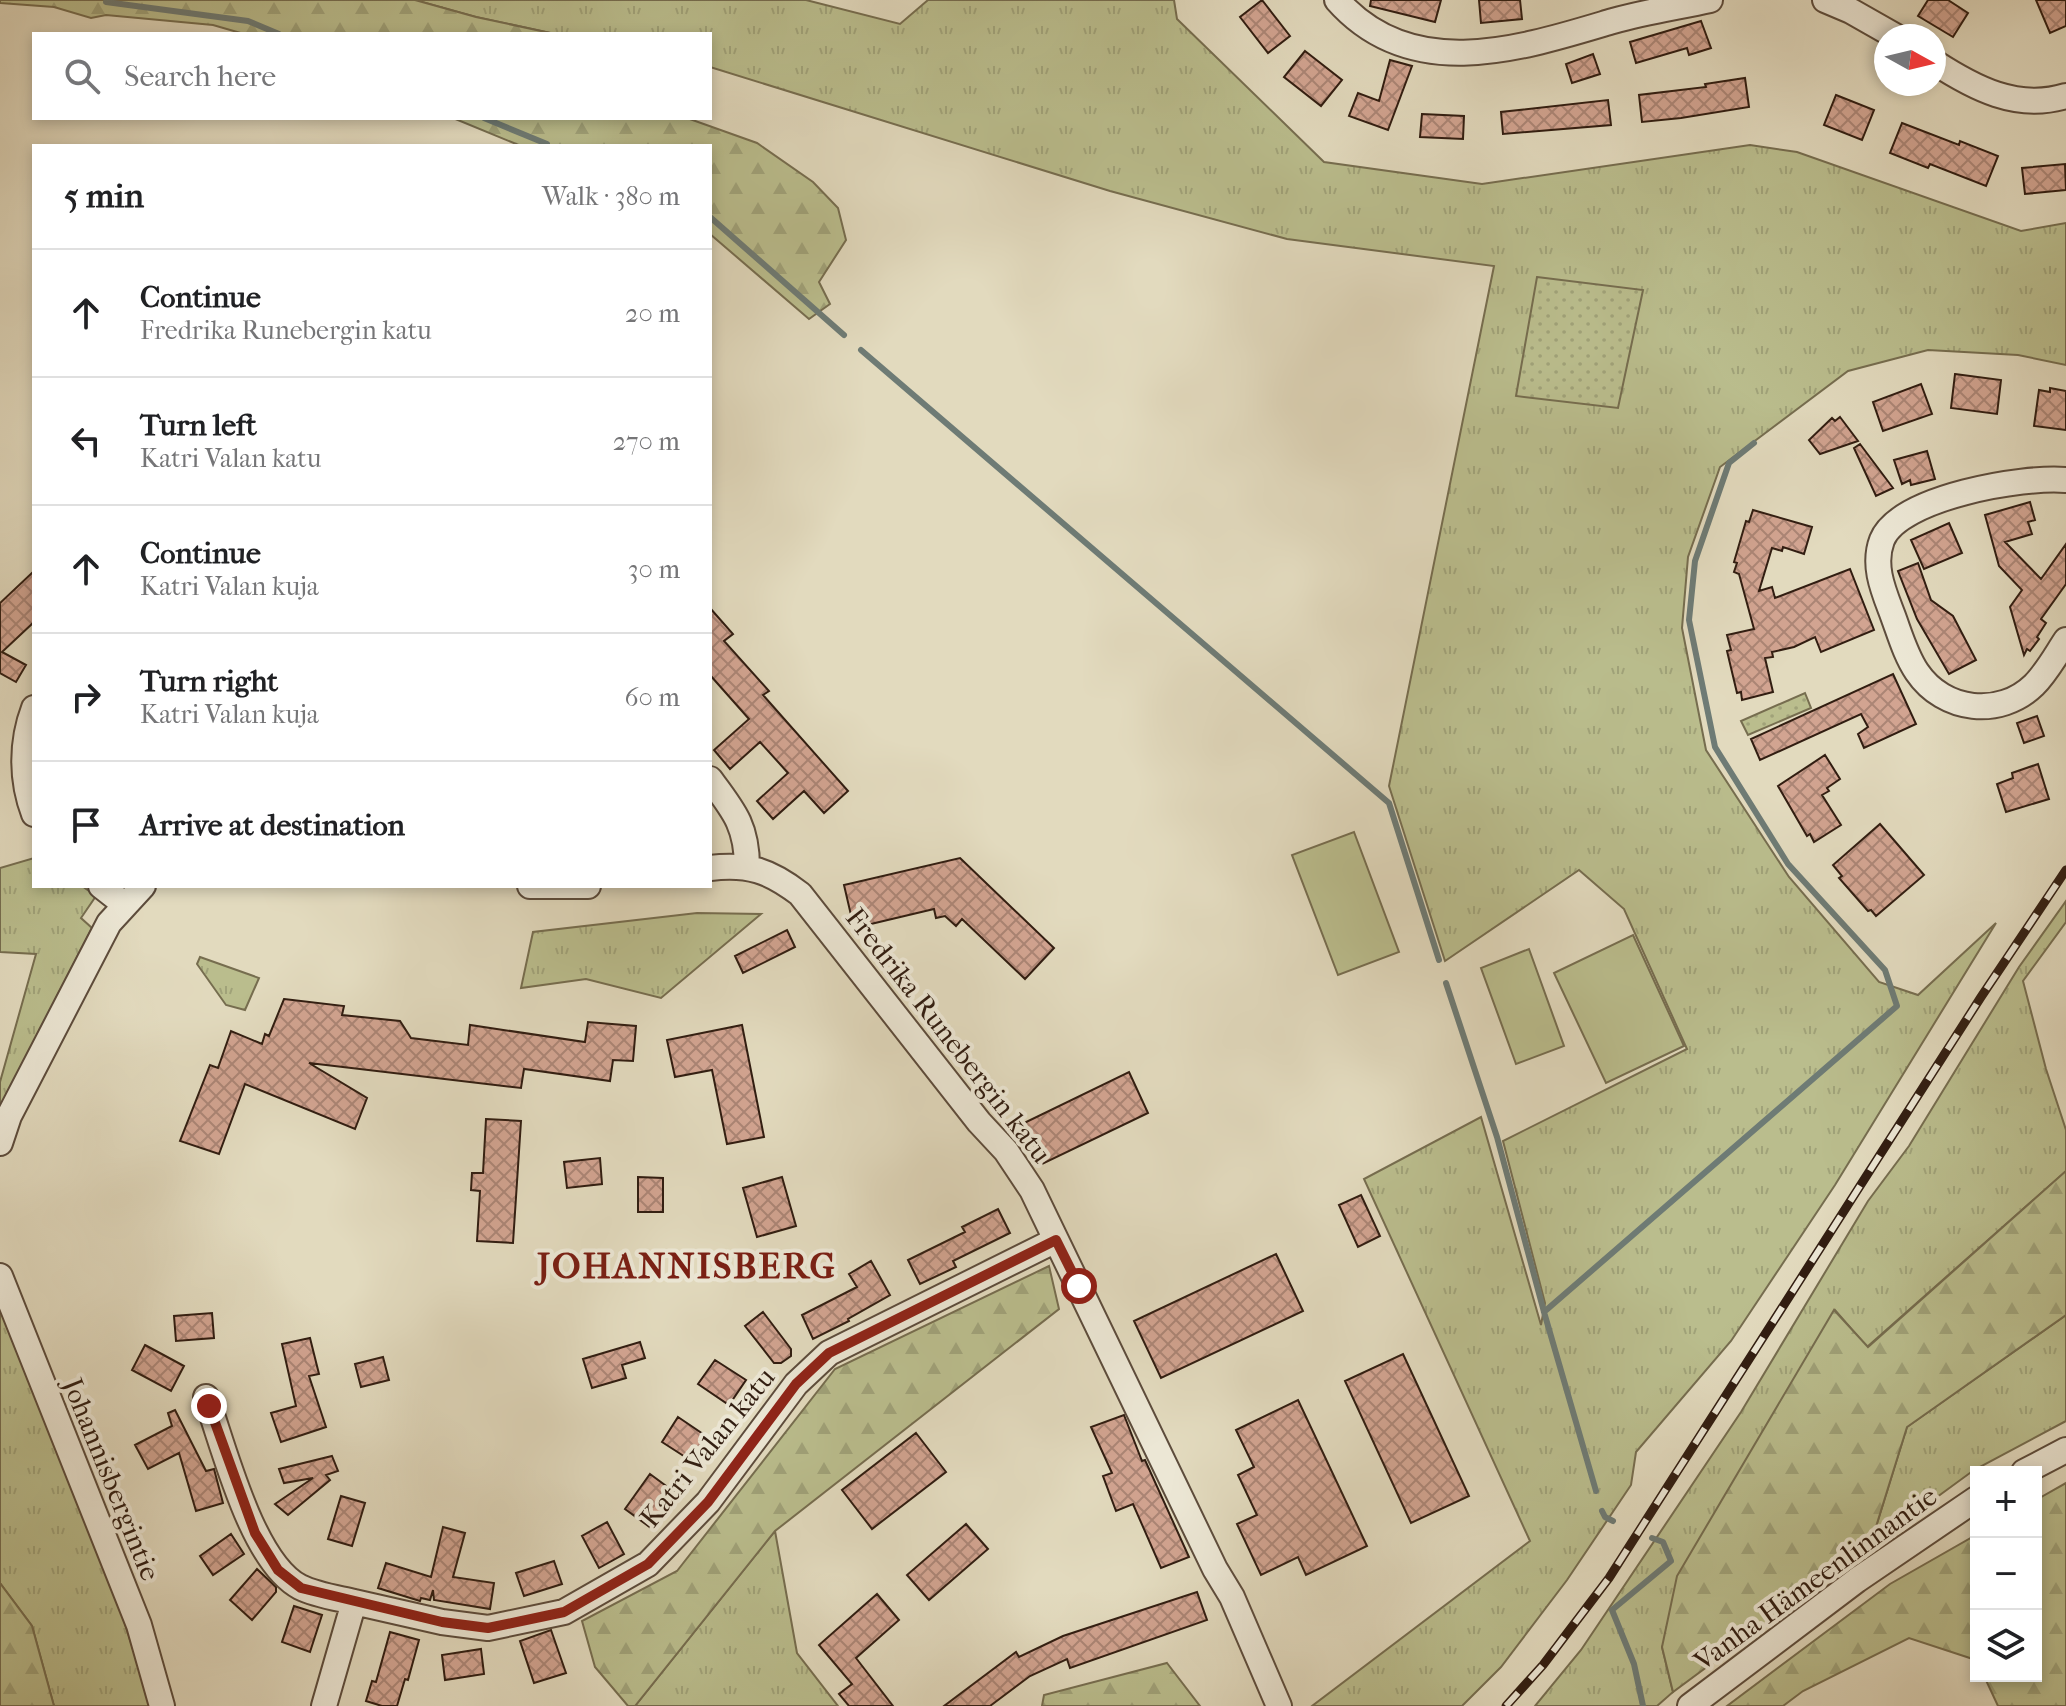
<!DOCTYPE html>
<meta charset="utf-8">
<style>
body{margin:0;font-family:"IM FELL French Canon",serif;background:#f6f6f6;color:#202124}
.controls{position:absolute;right:24px;bottom:24px;display:grid;overflow:hidden;border-radius:0px;box-shadow:0 4px 12px #0003}
.controls button{width:72px;height:72px;display:grid;place-items:center;padding:0;border:0;border-bottom:2px solid #e0e0e0;background:#fff;color:#202124;font:40px sans-serif}
.compass{position:absolute;left:1874px;top:24px;width:72px;height:72px;border-radius:50%;background:#fff;box-shadow:0 4px 12px #0003;rotate:98deg}
.stop{position:absolute;width:24px;height:24px;margin:-18px;border:6px solid #8f2418;border-radius:50%;background:#fff}
.stop.end{background:#8f2418;border-color:#fff;box-shadow:0 2px 8px #0008}
.list{margin:0;padding:0;list-style:none}
h2{display:flex;justify-content:space-between;align-items:center;height:104px;margin:0;padding:0 32px;font-size:34px}
h2 small{font-size:26px;font-weight:400;color:#757577}
.list li{display:grid;grid-template-columns:52px 1fr auto;gap:24px;align-items:center;box-sizing:border-box;height:128px;padding:0 32px;border-top:2px solid #e0e0e0}
.list b{display:block;font-size:30px;white-space:nowrap}
.list p{margin:0;font-size:26px;white-space:nowrap;color:#757577}
.list em{font-size:26px;font-style:normal;color:#757577}
.icon{flex:none;width:44px;height:44px;fill:none;stroke:currentColor;stroke-width:2;stroke-linecap:round;stroke-linejoin:round}
.map{position:relative;flex:none;width:2066px;height:1706px;overflow:hidden}
.search{position:absolute;background:#fff;box-shadow:0 4px 12px #0003;left:32px;top:32px;width:680px;height:88px;display:flex;align-items:center;gap:20px;box-sizing:border-box;padding:0 28px;border-radius:0px;color:#757577;font-size:30px}
.panel{position:absolute;background:#fff;box-shadow:0 4px 12px #0003;left:32px;top:144px;width:680px;height:744px;border-radius:0px}
.map>svg:first-child{display:block}
.grass{fill:url(#grass-tufts);stroke:#766d4f;stroke-width:2}
.forest{fill:url(#forest-firs);stroke:#766d4f;stroke-width:2}
.park{fill:url(#park-dots);stroke:#766d4f;stroke-width:2}
.garden{fill:#babd8d;stroke:#766d4f;stroke-width:2}
.lines{fill:none;stroke-linecap:round;stroke-linejoin:round}
.stream{stroke:#6e7b75;stroke-width:6}
.building{fill:url(#building-cross-hatch);stroke:#311d11;stroke-width:2}
.minor-casing{stroke:#5d4c3c;stroke-width:28}
.minor{stroke:#ece7d5;stroke-width:24}
.rail-casing{stroke:#311d11;stroke-width:9}
.rail{stroke:#ece7d5;stroke-width:6;stroke-dasharray:18;stroke-linecap:butt}
.route{stroke:#8f2418;stroke-width:10}
.labels{text-anchor:middle;stroke-width:8;stroke-linejoin:round;paint-order:stroke}
.street-label{font-size:28px;fill:#311d11;stroke:#ece7d5}
.district-label{font-size:36px;font-weight:bold;letter-spacing:2px;fill:#7a1f14;stroke:#ece7d5}
</style>
<div class="map">
<svg width="2066" height="1706" viewBox="0 0 2066 1706">
<defs>
<pattern id="grass-tufts" width="24" height="20" patternUnits="userSpaceOnUse" patternTransform="scale(2)"><rect width="24" height="20" fill="#babd8d"/><path d="M3 7l-1-3M5 7V3M7 7l1-3M15 17l-1-3M17 17v-4M19 17l1-3" fill="none" stroke="#a0a279"/></pattern>
<pattern id="forest-firs" width="22" height="20" patternUnits="userSpaceOnUse" patternTransform="scale(2)"><rect width="22" height="20" fill="#babd8d"/><path d="M5 1l3.5 6h-7zM16 11l3.5 6h-7z" fill="#a0a279"/></pattern>
<pattern id="park-dots" width="8" height="8" patternUnits="userSpaceOnUse" patternTransform="scale(2)"><rect width="8" height="8" fill="#babd8d"/><path d="M2 2h.1M6 6h.1" fill="none" stroke="#a0a279" stroke-width="1.8" stroke-linecap="round"/></pattern>
<pattern id="building-cross-hatch" width="8" height="8" patternUnits="userSpaceOnUse" patternTransform="scale(2)"><rect width="8" height="8" fill="#d2a491"/><path d="M0 0l8 8M0 8l8-8" fill="none" stroke="#ab8575"/></pattern>
</defs>
<rect width="100%" height="100%" fill="#e2dabe"/>
<filter id="stains"><feTurbulence type="fractalNoise" baseFrequency=".0025" numOctaves="4"/><feColorMatrix values="0 0 0 0 .2 0 0 0 0 .09 0 0 0 0 .02 0 0 0 .5 -.17"/></filter>
<radialGradient id="worn" r=".72"><stop offset=".6" stop-color="#630" stop-opacity="0"/><stop offset="1" stop-color="#630" stop-opacity=".3"/></radialGradient>
<path class="grass" d="M415,0H806L900,24L928,0H1174L1177,19L1324,162L1482,184L1750,145L1797,152L2021,231L2066,223V365L2018,355L1928,350L1848,371L1720,467L1688,557L1682,628L1706,750L1789,877L1879,982L1918,995L1996,923L1835,1185L1731,1341L1636,1452L1631,1485L1567,1580L1501,1667L1462,1706H1312L1530,1541L1364,1179L1481,1117L1541,1325L1545,1303L1503,1141L1687,1049L1624,909L1579,870L1445,961L1389,786L1494,266L1287,239L1110,191L710,67V34H555L476,17Z
M34,858V886H82L96,896L81,918L92,928L17,1074L0,1115V1082L36,954L0,952V868Z
M2066,901V922L2023,981L2046,1069L2066,1130V1171L1867,1347L1835,1310L1662,1647L1673,1692L1657,1706H1535L1581,1650L1741,1412L1868,1201L1909,1146L2019,967Z
M697,913L761,914L661,998L586,979L521,988L533,932Z
M200,957L259,978L245,1010L226,1005L197,964Z
M0,1305L112,1583L151,1706H54L32,1626L0,1583Z
M2066,1315V1421L1974,1470L1870,1546L1907,1427Z
M775,1531L797,1653L838,1706H635Z"/>
<path class="forest" d="M0,0H415L476,17L555,34H244L213,25L106,15L91,18L54,7L0,3Z
M453,118H687L757,143L813,182L838,208L846,240L819,282L830,304L809,319L710,234V146H521Z
M2066,1171V1315L1907,1427L1870,1546L1673,1692L1662,1647L1677,1576L1834,1310L1868,1347Z
M1049,1266L1059,1309L775,1531L635,1706H628L595,1667L582,1621L677,1571L835,1369Z
M2066,1483V1706H1998L1984,1676H2036V1500Z
M1976,1535V1660L1909,1638L1803,1691L1783,1706H1727L1890,1584Z
M0,1583L32,1626L54,1706H0Z
M1167,1663L1200,1706H1042L1044,1695Z"/>
<path class="park" d="M1537,277L1643,290L1618,408L1516,396Z
M1805,693L1811,708L1748,735L1741,721Z"/>
<path class="garden" d="M1354,832L1399,952L1338,975L1292,855Z
M1633,935L1684,1046L1606,1083L1554,973Z
M1529,949L1564,1046L1516,1064L1481,968Z"/>
<g class="lines">
<path class="stream" d="M106,2L248,21L279,34
M484,118L547,144
M710,217L844,335
M861,350L1389,803L1439,960
M1446,983L1497,1137L1544,1312L1596,1491
M1544,1312L1897,1006L1885,970L1788,864L1715,747L1689,620L1695,561L1729,463L1754,443
M1602,1511L1605,1517L1613,1521
M1643,1706L1634,1664L1612,1610L1671,1561L1663,1542L1652,1538"/>
</g>
<path class="building" d="M1262,0L1290,36L1268,53L1240,17Z
M1371,0H1441L1435,22L1370,6Z
M1479,0H1520L1522,19L1481,23Z
M1928,0H1948L1968,13L1953,37L1918,16Z
M2036,0H2066V26L2050,33Z
M1701,21L1711,48L1689,55L1687,48L1636,63L1630,42Z
M1305,51L1342,80L1321,106L1284,77Z
M1593,54L1600,74L1572,83L1566,64Z
M1390,60L1412,66L1388,130L1349,116L1358,93L1379,101Z
M1745,78L1749,107L1681,118L1642,122L1639,95L1706,87L1705,84Z
M1836,95L1874,110L1862,140L1824,125Z
M1608,100L1611,125L1503,134L1501,112Z
M1422,114L1464,116L1463,139L1420,137Z
M1902,123L1959,145L1960,141L1998,156L1986,186L1930,164L1928,168L1890,153Z
M2065,164L2066,190L2025,194L2022,168Z
M1955,374L2001,380L1997,414L1951,408Z
M1921,384L1932,414L1883,431L1873,402Z
M2050,388L2066,391V430L2034,426L2039,390L2050,392Z
M1840,417L1858,441L1820,454L1809,440L1832,418L1835,421Z
M1860,444L1893,488L1876,496L1854,448Z
M1927,451L1935,479L1911,485L1910,480L1902,484L1894,460Z
M2030,502L2035,520L2028,522L2032,534L2005,542L2041,579L2066,544V584L2041,619L2046,623L2037,637L2039,639L2030,651L2027,649L2024,655L2010,607L2022,590L1999,566L1985,515Z
M1753,510L1812,527L1804,554L1783,547L1782,551L1772,548L1759,591L1772,587L1775,598L1850,569L1874,630L1821,652L1815,637L1794,647L1772,652L1773,657L1765,658L1773,692L1742,700L1741,692L1737,693L1727,651L1731,650L1727,635L1754,629L1739,574L1734,572L1737,563L1734,562L1746,521L1749,522Z
M1949,523L1962,553L1924,569L1911,540Z
M1918,563L1931,600L1953,616L1976,660L1949,674L1917,619L1898,571Z
M34,571V622L2,652L26,665L16,682L0,673V603Z
M710,608L733,634L724,641L769,691L763,695L848,791L824,813L804,791L773,819L757,801L788,773L760,742L730,769L714,750L749,719L710,675Z
M1893,674L1916,724L1864,748L1858,734L1868,727L1861,714L1760,760L1751,739Z
M2037,716L2044,736L2024,743L2017,723Z
M1825,755L1840,779L1827,788L1829,791L1822,795L1841,825L1814,842L1810,834L1807,836L1778,786Z
M2038,764L2049,799L2006,812L1997,784L2013,778L2012,773Z
M1880,824L1924,875L1876,916L1871,910L1868,911L1839,878L1842,876L1833,865Z
M960,858L1054,948L1025,979L962,919L956,926L945,916L936,918L934,909L854,928L844,885Z
M787,930L795,947L743,973L735,956Z
M284,999L344,1006L342,1015L400,1021L411,1038L468,1045L470,1025L585,1042L588,1022L636,1026L633,1061L613,1060L610,1081L524,1069L521,1088L309,1063L367,1098L355,1129L245,1084L219,1154L180,1141L210,1065L218,1068L231,1031L262,1044L265,1034L269,1036Z
M742,1025L764,1137L727,1144L712,1070L675,1077L667,1040Z
M1129,1072L1148,1113L1040,1165L1020,1125Z
M486,1119L521,1121L513,1243L477,1241L480,1191L471,1190L472,1173H483Z
M600,1158L602,1184L567,1188L564,1162Z
M638,1177L663,1178V1212H638Z
M782,1177L796,1226L757,1237L743,1188Z
M1361,1195L1380,1236L1358,1247L1339,1205Z
M998,1209L1010,1233L953,1261L956,1267L920,1284L908,1260L965,1232L962,1227Z
M1276,1254L1303,1311L1161,1378L1134,1321Z
M871,1261L890,1295L848,1319L849,1321L813,1339L802,1315L857,1287L849,1274Z
M763,1312L791,1349V1356L781,1363H774L745,1326Z
M212,1313L214,1338L176,1341L174,1316Z
M310,1338L319,1374L309,1376L326,1427L281,1442L271,1413L296,1406L282,1344Z
M640,1342L645,1358L622,1365L626,1378L592,1388L583,1359Z
M145,1345L184,1366L171,1391L132,1370Z
M1403,1354L1469,1496L1411,1523L1345,1381Z
M383,1357L389,1380L361,1387L355,1364Z
M715,1360L746,1380L729,1405L698,1384Z
M1298,1400L1367,1546L1306,1575L1298,1557L1261,1575L1237,1524L1257,1515L1238,1475L1254,1467L1236,1430Z
M175,1410L206,1471L214,1469L223,1503L196,1511L179,1453L148,1469L135,1445L172,1426L168,1413Z
M1124,1415L1142,1461L1145,1460L1189,1557L1161,1568L1133,1504L1116,1511L1103,1476L1112,1473L1091,1427Z
M678,1417L709,1438L693,1462L662,1442Z
M916,1433L946,1472L872,1529L842,1490Z
M332,1456L338,1471L326,1475L330,1480L288,1515L275,1504L313,1478L284,1483L279,1469Z
M650,1474L677,1494L651,1528L625,1509Z
M341,1496L365,1503L352,1546L328,1539Z
M607,1522L624,1554L599,1568L582,1536Z
M966,1524L988,1549L929,1600L907,1575Z
M443,1527L465,1533L453,1577L494,1583L490,1609L434,1600L433,1590L430,1600L421,1598L420,1601L378,1588L386,1563L431,1577Z
M231,1534L244,1554L213,1575L200,1556Z
M554,1561L562,1584L524,1596L516,1573Z
M257,1569L276,1587V1592L252,1620L230,1600Z
M1197,1592L1207,1620L1070,1668L1067,1659L1030,1676L990,1706H944L1016,1652L1019,1657L1063,1636Z
M877,1594L899,1620L856,1658L893,1706H849L839,1694L852,1684L819,1645Z
M294,1606L322,1615L310,1652L282,1642Z
M551,1630L566,1673L534,1683L520,1641Z
M390,1632L419,1640L408,1680L405,1679L397,1706H382L366,1701L372,1681L376,1682Z
M481,1649L484,1674L445,1680L442,1655Z"/>
<g class="lines">
<defs>
<path id="minor" d="M1337,0C1412,85 1522,48 1613,21C1645,12 1678,7 1710,0
M1825,0L1851,11L1895,36
M1934,62C1974,88 2017,111 2066,96
M2066,480C2024,476 1899,497 1882,540C1872,566 1884,592 1893,616C1900,635 1906,656 1917,672C1944,712 2000,718 2034,685C2047,672 2056,655 2066,640
M34,708C21,742 21,780 34,814
M710,779C734,811 747,826 747,867
M710,868C748,863 770,871 800,894L979,1122L1006,1151L1032,1190L1215,1569L1232,1597L1279,1706
M101,886L124,904
M530,886H588
M0,1143L9,1116L109,923L143,886
M0,1276L139,1625L162,1706
M206,1397C224,1447 252,1562 300,1587C316,1595 337,1598 354,1602
M2024,1472L2066,1450
M324,1706L354,1602L442,1622L488,1628L564,1612L648,1564L708,1502L796,1384L829,1353L1056,1240
M1690,1706L1857,1580L1976,1499"/>
</defs>
<use href="#minor" class="minor-casing"/>
<use href="#minor" class="minor"/>
<defs>
<path id="rail" d="M1506,1706L1543,1665L1609,1578L1981,997L2066,870"/>
</defs>
<use href="#rail" class="rail-casing"/>
<use href="#rail" class="rail"/>
</g>
<g class="lines">
<path class="route" d="M209,1406L255,1533L278,1570L301,1588L442,1622L488,1628L564,1612L648,1564L708,1502L796,1384L829,1353L1056,1240L1079,1286"/>
</g>
<g class="labels">
<g class="street-label">
<text transform="translate(949 1035) rotate(52)" y="10">Fredrika Runebergin katu</text>
<text transform="translate(707 1447) rotate(-51)" y="10">Katri Valan katu</text>
<text transform="translate(112 1479) rotate(68)" y="10">Johannisbergintie</text>
<text transform="translate(1815 1578) rotate(-36)" y="10">Vanha Hämeenlinnantie</text>
</g>
<g class="district-label">
<text x="687" y="1278">JOHANNISBERG</text>
</g>
</g>
<rect width="100%" height="100%" filter="url(#stains)"/>
<rect width="100%" height="100%" fill="url(#worn)"/>
</svg>
<div class="controls">
<button>+</button>
<button>−</button>
<button><svg class="icon" aria-label="layers" viewBox="0 0 24 24"><path d="M12 4l9 5-9 5-9-5zM3 14l9 5 9-5"/></svg></button>
</div>
<svg class="compass" viewBox="-18 -18 36 36"><path d="M0-13l5 13h-10z" fill="#e53935"/><path d="M0 13l5-13h-10z" fill="#757577"/></svg>
<div class="stop" style="left:1079px;top:1286px"></div>
<div class="stop end" style="left:209px;top:1406px"></div>
<div class="search"><svg class="icon" aria-label="search" viewBox="0 0 24 24"><circle cx="10" cy="10" r="6"/><path d="M15 15l6 6"/></svg>Search here</div>
<section class="panel">
<h2>5 min<small>Walk · 380 m</small></h2>
<ul class="list">
<li><svg class="icon" aria-label="ahead" viewBox="0 0 24 24"><path d="M12 20V5M6 11l6-6 6 6"/></svg><div><b>Continue</b><p>Fredrika Runebergin katu</p></div><em>20 m</em></li>
<li><svg class="icon" aria-label="left" viewBox="0 0 24 24"><path d="M17 20v-9H6M10 6l-5 5 5 5"/></svg><div><b>Turn left</b><p>Katri Valan katu</p></div><em>270 m</em></li>
<li><svg class="icon" aria-label="ahead" viewBox="0 0 24 24"><path d="M12 20V5M6 11l6-6 6 6"/></svg><div><b>Continue</b><p>Katri Valan kuja</p></div><em>30 m</em></li>
<li><svg class="icon" aria-label="right" viewBox="0 0 24 24"><path d="M7 20v-9h11M14 6l5 5-5 5"/></svg><div><b>Turn right</b><p>Katri Valan kuja</p></div><em>60 m</em></li>
<li><svg class="icon" aria-label="arrive" viewBox="0 0 24 24"><path d="M6 21V4h12l-3 4 3 4H6"/></svg><div><b>Arrive at destination</b></div></li>
</ul>
</section>
</div>
